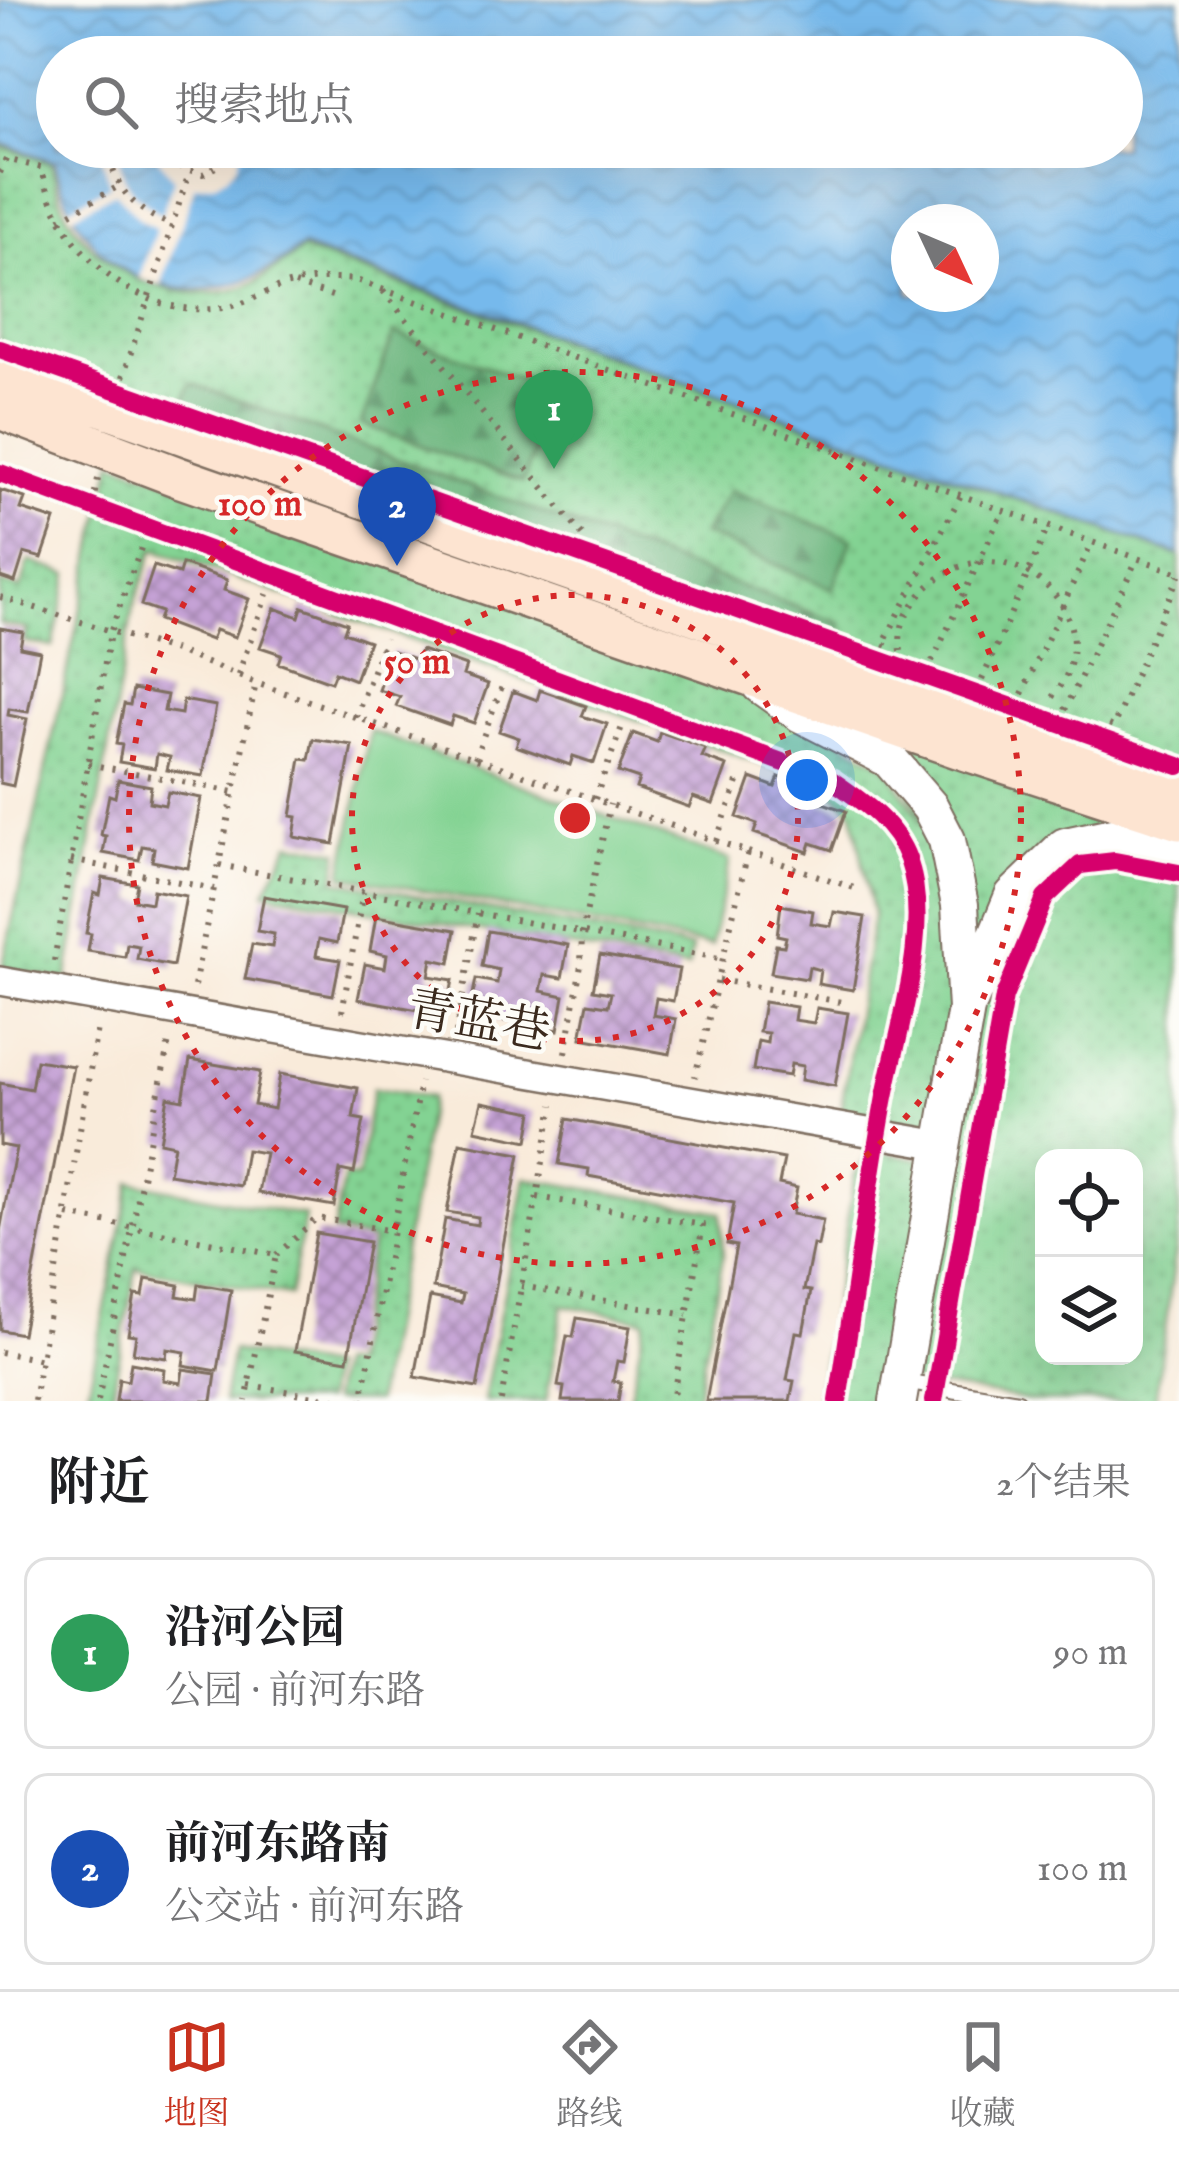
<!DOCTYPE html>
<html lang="zh">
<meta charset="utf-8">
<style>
body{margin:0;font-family:"IM FELL English","Noto Serif SC",serif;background:#f2f2f2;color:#202124}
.controls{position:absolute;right:36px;bottom:36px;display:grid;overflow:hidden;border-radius:24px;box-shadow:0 12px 48px #0002}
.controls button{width:108px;height:108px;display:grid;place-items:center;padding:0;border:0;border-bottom:3px solid #e0e0e0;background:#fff;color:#202124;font:60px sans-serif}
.compass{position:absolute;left:891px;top:204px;width:108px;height:108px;border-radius:50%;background:#fff;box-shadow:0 12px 48px #0002;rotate:134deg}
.you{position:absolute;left:807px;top:780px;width:42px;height:42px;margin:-30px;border:9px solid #fff;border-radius:50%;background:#1a73e8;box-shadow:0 0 0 18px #1a73e833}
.badge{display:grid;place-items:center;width:78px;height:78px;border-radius:50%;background:#c8321e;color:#fff;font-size:39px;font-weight:700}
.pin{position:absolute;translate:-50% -99px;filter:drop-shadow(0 3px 6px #0008)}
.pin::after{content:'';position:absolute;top:63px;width:42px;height:36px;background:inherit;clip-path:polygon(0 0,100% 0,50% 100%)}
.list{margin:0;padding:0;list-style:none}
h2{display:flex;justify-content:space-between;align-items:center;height:156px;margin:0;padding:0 48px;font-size:51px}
h2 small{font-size:39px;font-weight:400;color:#757577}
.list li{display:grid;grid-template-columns:78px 1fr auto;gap:36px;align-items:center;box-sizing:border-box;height:192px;margin:0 24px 24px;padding:0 24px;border:3px solid #e0e0e0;border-radius:24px}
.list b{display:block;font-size:45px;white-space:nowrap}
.list p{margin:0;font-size:39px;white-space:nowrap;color:#757577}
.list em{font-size:39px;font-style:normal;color:#757577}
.icon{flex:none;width:66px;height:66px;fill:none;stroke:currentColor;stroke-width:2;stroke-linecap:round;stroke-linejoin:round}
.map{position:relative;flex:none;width:1179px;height:1401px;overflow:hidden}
.search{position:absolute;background:#fff;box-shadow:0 12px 48px #0002;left:36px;right:36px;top:36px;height:132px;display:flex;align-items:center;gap:30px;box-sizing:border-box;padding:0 42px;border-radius:66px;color:#757577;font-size:45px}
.sheet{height:588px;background:#fff}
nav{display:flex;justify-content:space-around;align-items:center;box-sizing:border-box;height:168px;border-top:3px solid #e0e0e0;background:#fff;font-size:33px;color:#757577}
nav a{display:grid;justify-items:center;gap:6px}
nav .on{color:#c8321e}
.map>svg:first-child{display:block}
.grass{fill:url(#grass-dots);stroke:#5f7e58;stroke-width:3;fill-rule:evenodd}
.forest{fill:url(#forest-firs);stroke:#52704e;stroke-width:3}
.garden{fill:#83d393;stroke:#5f7e58;stroke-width:3}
.water{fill:url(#water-waves);stroke:#587285;stroke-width:3;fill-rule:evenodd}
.pier{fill:#f9ebda}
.building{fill:url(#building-cross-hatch)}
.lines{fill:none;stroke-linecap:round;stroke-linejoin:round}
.service-casing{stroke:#7e6e60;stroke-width:18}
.minor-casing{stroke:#7e6e60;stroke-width:32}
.tertiary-casing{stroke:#7e6e60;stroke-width:40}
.secondary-casing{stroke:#7e6e60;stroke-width:44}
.path{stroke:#7e6e60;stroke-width:6;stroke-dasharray:3 9;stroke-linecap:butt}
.service{stroke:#fff;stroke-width:14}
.minor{stroke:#fff;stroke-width:27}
.tertiary{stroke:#fff;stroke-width:36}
.secondary{stroke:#fde4d1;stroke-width:39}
.cycleway-casing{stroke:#fdfcf7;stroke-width:26}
.cycleway{stroke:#d6006c;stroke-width:18}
.ring{fill:none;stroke:#d62828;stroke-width:6;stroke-dasharray:6 12}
.labels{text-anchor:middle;stroke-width:9;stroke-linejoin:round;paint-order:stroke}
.street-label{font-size:48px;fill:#3b2a1e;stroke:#fdfcf7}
.centre{fill:#d62828;stroke:#fdfcf7;stroke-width:6}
.ring-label{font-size:36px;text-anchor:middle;font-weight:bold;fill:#d62828;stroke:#fdfcf7;stroke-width:9;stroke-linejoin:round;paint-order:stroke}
</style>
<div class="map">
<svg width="1179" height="1401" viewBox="0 0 1179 1401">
<defs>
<pattern id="grass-dots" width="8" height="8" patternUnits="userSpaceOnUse" patternTransform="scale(3)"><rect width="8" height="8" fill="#83d393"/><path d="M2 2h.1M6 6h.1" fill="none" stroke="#72b57e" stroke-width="1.8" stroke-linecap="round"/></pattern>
<pattern id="forest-firs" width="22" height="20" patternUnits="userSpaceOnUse" patternTransform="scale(3)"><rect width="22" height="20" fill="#6ab57d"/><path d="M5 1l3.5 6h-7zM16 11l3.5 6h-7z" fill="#589366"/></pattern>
<pattern id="water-waves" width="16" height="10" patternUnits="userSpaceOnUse" patternTransform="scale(3)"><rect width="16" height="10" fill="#76b9ec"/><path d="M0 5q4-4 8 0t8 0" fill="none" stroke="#6297bf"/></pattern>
<pattern id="building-cross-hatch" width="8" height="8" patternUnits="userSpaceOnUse" patternTransform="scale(3)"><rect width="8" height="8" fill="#c5a2d5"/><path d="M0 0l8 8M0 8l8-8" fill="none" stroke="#a184ac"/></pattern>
</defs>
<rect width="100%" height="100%" fill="#fdfcf7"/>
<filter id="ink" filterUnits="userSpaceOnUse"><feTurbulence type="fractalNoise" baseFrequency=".00833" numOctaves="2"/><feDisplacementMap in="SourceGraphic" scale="24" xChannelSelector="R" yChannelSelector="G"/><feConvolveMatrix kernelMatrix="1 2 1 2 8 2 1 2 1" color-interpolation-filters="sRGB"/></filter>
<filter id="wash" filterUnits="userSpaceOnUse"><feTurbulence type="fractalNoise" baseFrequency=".004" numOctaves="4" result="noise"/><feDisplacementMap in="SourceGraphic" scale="48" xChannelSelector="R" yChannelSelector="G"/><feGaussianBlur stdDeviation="2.7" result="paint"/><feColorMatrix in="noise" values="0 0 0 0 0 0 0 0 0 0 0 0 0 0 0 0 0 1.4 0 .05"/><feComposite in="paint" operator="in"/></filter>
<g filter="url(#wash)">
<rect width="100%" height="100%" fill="#f9ebda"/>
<path class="grass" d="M0,146L51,163C56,178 58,195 64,208C92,268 165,303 229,291C257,286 280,266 302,250L1179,556V812L0,405Z
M113,461L738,683L886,766L938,847L957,1009L936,1137L839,1120L873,916L853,812L827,787L154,549L133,608L67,980L2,968Z
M29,561L69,574L53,647L25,642L27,629L0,624V583L21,589Z
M898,732L1119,806L1126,828L1068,841L968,992L966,905L891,756Z
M290,843L339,851L335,880L692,948L688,968L265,892Z
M1066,849L1179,850V1228L1155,1401H1032L904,1380L969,1008L1016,898ZM1044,1158H1134V1356H1044Z
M373,1088L431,1097L376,1401H331L338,1364L351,1365L372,1240L333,1232L344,1177L358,1178Z
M872,1150L930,1161L888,1401H817L855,1174Z
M525,1178L721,1212L723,1257L696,1401H629L645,1320L563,1305L546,1401H484Z
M131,1182L305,1216L289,1296L136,1268L111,1401H86Z
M232,1351L330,1368L325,1401H223Z"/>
<path class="forest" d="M394,333L556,392L523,482L361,424Z
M191,383L842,624L822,687L166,450Z
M730,490L852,539L833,589L703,534Z"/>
<path class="garden" d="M370,731L730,860L711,946L342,875Z"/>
<path class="water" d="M0,0H1179V555L302,247C204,329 81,288 55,162L0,143ZM57,57H1122V147H57ZM909,222H981V294H909Z"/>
<path class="pier" d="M204,38L225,42L257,57H141L163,45Z
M99,147H116L124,176L133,192L161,215L174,179L158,159L156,147H243L237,165L228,176L217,183L195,186L161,286L139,278L156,229L139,219L115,192L72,216L68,208L110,185Z"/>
<g id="blocks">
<path class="building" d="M0,490L25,498L21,509L55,520L42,558L24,553L15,582L0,577Z
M182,564L227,580L224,590L249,599L235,637L215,630L211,640L158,620L161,612L141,605L154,566L179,574Z
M302,607L347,623L344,632L369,641L355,680L335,672L331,682L278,663L281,654L260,647L275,608L299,617Z
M0,628L23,632L20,647L40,651L28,712L9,709L8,715L27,719L13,786L0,783Z
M421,650L466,666L463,675L488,684L474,723L453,716L450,725L396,706L400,697L379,690L393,651L417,660Z
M133,689L167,695L164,711L181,714L183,700L216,706L203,776L167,770L170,757L157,754L155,768L119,762L122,745L116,744L124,704L130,705Z
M540,690L586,706L582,716L607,724L594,763L573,756L570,765L516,746L519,738L499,731L513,691L537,700Z
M660,732L706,748L702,757L727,766L713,804L693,797L689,807L636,788L639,779L618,772L633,733L657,742Z
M313,739L352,745L334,844L294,837L297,817L291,816L301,759L309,760Z
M779,777L824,793L820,802L846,811L832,850L811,843L808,852L754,833L757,824L737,817L751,778L775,787Z
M118,780L151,786L149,802L165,805L168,792L201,798L188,868L152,861L154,848L142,846L139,860L103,853L106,836L101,835L109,795L115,797Z
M103,878L137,884L134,900L151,903L153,890L186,896L173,966L137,959L139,946L127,944L125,957L88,951L91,934L86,933L94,893L100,895Z
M264,896L343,910L337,943L319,939L316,956L340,960L333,995L245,979L252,944L272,947L274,934L257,931Z
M781,905L813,911L811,923L831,926L834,912L865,917L853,990L818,984L820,970L809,967L807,979L771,973L776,945L784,946L786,937L777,935Z
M376,916L456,930L450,963L432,959L429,976L453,980L446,1015L358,999L365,964L385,968L387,955L370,951Z
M488,931L568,945L562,978L544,975L541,991L564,996L558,1030L469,1015L476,979L497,983L499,970L482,966Z
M600,955L679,969L673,1001L656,998L653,1015L676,1019L670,1054L581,1038L588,1003L608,1006L611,993L593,990Z
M764,1002L796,1007L794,1020L814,1023L817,1008L848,1013L835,1086L801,1080L803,1066L791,1064L789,1076L753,1070L758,1041L767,1043L768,1033L759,1032Z
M36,1060L73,1066L22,1334L0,1330V1231L16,1148L0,1145V1083L31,1089Z
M190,1060L260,1072L254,1105L274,1109L280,1074L358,1088L353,1118L364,1120L354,1173L340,1170L334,1206L258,1193L265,1153L246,1150L240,1186L169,1174L174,1145L160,1142L168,1097L183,1100Z
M482,1102L533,1112L528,1141L475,1130Z
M567,1119L784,1159L779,1184L797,1188L792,1214L823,1220L818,1246L813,1245L804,1290L811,1291L803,1333L796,1332L787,1380L794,1381L790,1401H706L736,1246L727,1244L734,1203L588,1176L589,1169L559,1164Z
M460,1143L520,1154L477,1388L415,1377L430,1297L461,1303L463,1294L433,1288L445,1219L477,1225L478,1217L447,1212Z
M316,1233L369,1242L348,1360L295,1351Z
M146,1279L179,1285L177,1296L196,1299L198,1284L231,1290L218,1371L183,1365L185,1352L167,1349L166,1358L133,1353L136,1335L128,1334L135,1295L143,1296Z
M577,1318L630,1327L624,1362L617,1361L613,1381L621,1382L618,1401H562L564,1387L558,1386L567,1336L573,1337Z
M131,1363L164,1369L163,1380L181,1383L183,1369L216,1374L212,1401H116L119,1379L128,1381Z"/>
</g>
</g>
<g filter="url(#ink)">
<use href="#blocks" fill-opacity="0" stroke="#7e6e60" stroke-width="3"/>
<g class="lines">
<defs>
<path id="service" d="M904,1382L1018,1401"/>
<path id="minor" d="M0,981L942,1145"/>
<path id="tertiary" d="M760,685L801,714L889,759L930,807L947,840L960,905L966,1009L898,1401
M970,1000L1013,896L1065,846L1126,833L1179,847"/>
<path id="secondary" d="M0,370L1179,786
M0,409L181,478L958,748L1179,820"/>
</defs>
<use href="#service" class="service-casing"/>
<use href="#minor" class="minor-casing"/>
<use href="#tertiary" class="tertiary-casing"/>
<use href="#secondary" class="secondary-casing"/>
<path class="path" d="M159,57C186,43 215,44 242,57
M107,147C114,186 133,211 170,224
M167,147L176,166L203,174L221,164L229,147
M0,173L6,159L42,168C57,249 136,320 222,308C244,305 261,294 282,286C306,278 331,278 356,280L1179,573
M60,219L119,186
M295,284L332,296
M383,291L587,541
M123,377L189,173
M92,505L98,479
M0,597L182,653L256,683L748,852L695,1077
M887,646L883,644L961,495
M901,651C898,630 904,615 917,599C993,503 1129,614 1048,703
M932,662L1003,510
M238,675L267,594
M982,680L1048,527
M1022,694L1092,542
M1065,710L1137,559
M356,717L385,638
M1109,725L1113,727L1179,575
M475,758L504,681
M88,764L234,792
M595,799L623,724
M716,841L741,774
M748,852L854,888
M71,860L214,889
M219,865L724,959
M54,961L110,633L149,526
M719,980L847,1003
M194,986L256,683
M342,1012L363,892
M456,1033L478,913
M566,1053L581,965L582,932L610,804
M537,1197L703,1225L672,1401
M68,1215L276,1255L246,1401
M276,1255L317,1218L393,1231
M521,1286L687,1315
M0,1352L42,1360
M249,1385L344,1401
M34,1401L98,1023
M98,1401L169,1041
M362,1401L420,1082
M501,1401L553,1105"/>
<use href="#service" class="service"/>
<use href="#minor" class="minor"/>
<use href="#tertiary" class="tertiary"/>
<use href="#secondary" class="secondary"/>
<defs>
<path id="cycleway" d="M0,349L1179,766
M0,473L833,781C862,801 895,823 908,859C933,930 897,1030 884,1102C866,1201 854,1301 838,1401
M934,1401L1004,997L1045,898L1080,865L1115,861L1179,873"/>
</defs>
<use href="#cycleway" class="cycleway-casing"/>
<use href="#cycleway" class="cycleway"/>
</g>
</g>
<g class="ring">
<circle cx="575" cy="818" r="223"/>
<circle cx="575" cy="818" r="446"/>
</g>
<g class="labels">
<g class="street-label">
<text transform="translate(479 1019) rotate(10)" y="17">青蓝巷</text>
</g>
</g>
<circle cx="575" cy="818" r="18" class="centre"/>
<g class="ring-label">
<text x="260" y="515">100 m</text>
<text x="417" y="673">50 m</text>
</g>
</svg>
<div class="controls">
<button><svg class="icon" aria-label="locate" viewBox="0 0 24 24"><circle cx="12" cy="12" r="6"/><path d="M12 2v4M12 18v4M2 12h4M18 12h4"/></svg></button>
<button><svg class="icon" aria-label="layers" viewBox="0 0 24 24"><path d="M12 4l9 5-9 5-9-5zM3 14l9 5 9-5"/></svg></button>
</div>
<svg class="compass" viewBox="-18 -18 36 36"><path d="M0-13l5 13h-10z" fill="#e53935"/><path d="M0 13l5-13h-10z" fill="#757577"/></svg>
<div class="you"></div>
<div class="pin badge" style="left:554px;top:469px;background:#2e9e5b">1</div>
<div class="pin badge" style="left:397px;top:566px;background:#1a4fb4">2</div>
<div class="search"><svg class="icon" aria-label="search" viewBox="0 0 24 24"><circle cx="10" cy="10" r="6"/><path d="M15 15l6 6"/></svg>搜索地点</div>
</div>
<section class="sheet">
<h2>附近<small>2个结果</small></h2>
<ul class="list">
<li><span class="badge" style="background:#2e9e5b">1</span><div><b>沿河公园</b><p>公园 · 前河东路</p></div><em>90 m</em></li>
<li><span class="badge" style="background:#1a4fb4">2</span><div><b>前河东路南</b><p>公交站 · 前河东路</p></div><em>100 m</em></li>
</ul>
</section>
<nav>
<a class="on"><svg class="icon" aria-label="map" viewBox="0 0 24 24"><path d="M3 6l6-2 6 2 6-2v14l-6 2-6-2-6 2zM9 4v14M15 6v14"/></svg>地图</a>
<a><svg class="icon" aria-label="directions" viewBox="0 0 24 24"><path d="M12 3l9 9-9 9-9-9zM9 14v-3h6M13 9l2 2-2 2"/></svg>路线</a>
<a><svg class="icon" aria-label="saved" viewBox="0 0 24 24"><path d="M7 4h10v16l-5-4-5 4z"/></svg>收藏</a>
</nav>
